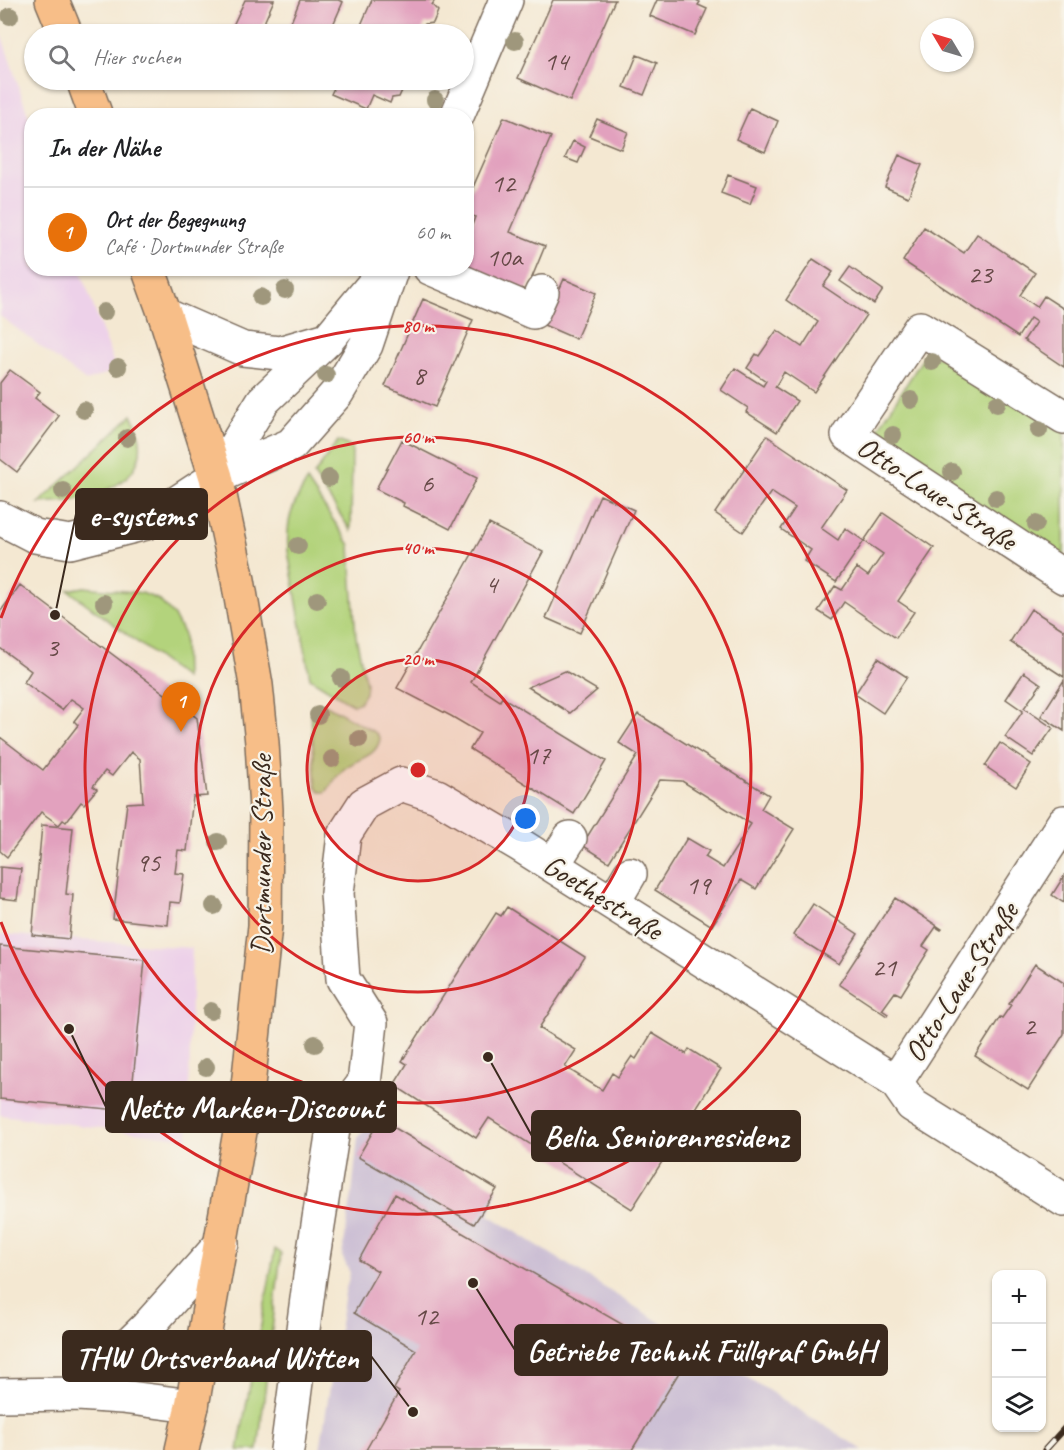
<!DOCTYPE html>
<html lang="de">
<meta charset="utf-8">
<style>
body{margin:0;font-family:Caveat,sans-serif;background:#f6f6f6;color:#202124}
.controls{position:absolute;right:18px;bottom:18px;display:grid;overflow:hidden;border-radius:12px;box-shadow:0 2px 4px #0004}
.controls button{width:54px;height:54px;display:grid;place-items:center;padding:0;border:0;border-bottom:2px solid #e0e0e0;background:#fff;color:#202124;font:30px sans-serif}
.compass{position:absolute;left:920px;top:18px;width:54px;height:54px;border-radius:50%;background:#fff;box-shadow:0 2px 4px #0004;rotate:308deg}
.you{position:absolute;left:526px;top:819px;width:21px;height:21px;margin:-15px;border:4px solid #fff;border-radius:50%;background:#1a73e8;box-shadow:0 0 0 9px #1a73e833}
.badge{display:grid;place-items:center;width:39px;height:39px;border-radius:50%;background:#db2777;color:#fff;font-size:20px;font-weight:700}
.pin{position:absolute;translate:-50% -50px;filter:drop-shadow(0 2px 3px #0008)}
.pin::after{content:'';position:absolute;top:32px;width:21px;height:18px;background:inherit;clip-path:polygon(0 0,100% 0,50% 100%)}
.list{margin:0;padding:0;list-style:none}
h2{display:flex;justify-content:space-between;align-items:center;height:78px;margin:0;padding:0 24px;font-size:26px}
h2 small{font-size:20px;font-weight:400;color:#757577}
.list li{display:grid;grid-template-columns:39px 1fr auto;gap:18px;align-items:center;box-sizing:border-box;height:90px;padding:0 24px;border-top:2px solid #e0e0e0}
.list b{display:block;font-size:22px;white-space:nowrap}
.list p{margin:0;font-size:20px;white-space:nowrap;color:#757577}
.list em{font-size:20px;font-style:normal;color:#757577}
.icon{flex:none;width:33px;height:33px;fill:none;stroke:currentColor;stroke-width:2;stroke-linecap:round;stroke-linejoin:round}
.map{position:relative;flex:none;width:1064px;height:1450px;overflow:hidden}
.search{position:absolute;background:#fff;box-shadow:0 2px 4px #0004;left:24px;top:24px;width:450px;height:66px;display:flex;align-items:center;gap:15px;box-sizing:border-box;padding:0 21px;border-radius:33px;color:#757577;font-size:22px}
.panel{position:absolute;background:#fff;box-shadow:0 2px 4px #0004;left:24px;top:108px;width:450px;height:168px;border-radius:24px}
.map>svg:first-child{display:block}
.built{fill:#edd1e9}
.industrial{fill:#ccbfd4}
.green{fill:#b3d37b;stroke:#777e4c;stroke-width:1.5}
.building{fill:#e2a1be}
.lines{fill:none;stroke-linecap:round;stroke-linejoin:round}
.minor-casing{stroke:#7c6c5d;stroke-width:36}
.major-casing{stroke:#7c6c5d;stroke-width:36}
.minor{stroke:#fff;stroke-width:33}
.major{stroke:#f7be88;stroke-width:33}
.rail-casing{stroke:#3b2a1e;stroke-width:7}
.rail{stroke:#f7f3e8;stroke-width:4.5;stroke-dasharray:14;stroke-linecap:butt}
.tree{fill:#9f977c}
.ring{fill:none;stroke:#d62828;stroke-width:3}
.labels{text-anchor:middle;stroke-width:4.5;stroke-linejoin:round;paint-order:stroke}
.number-label{font-size:27px;fill:#654846}
.street-label{font-size:30px;fill:#3b2a1e;stroke:#f7f3e8}
.centre{fill:#d62828;stroke:#f7f3e8;stroke-width:3}
.ring-label{font-size:18px;text-anchor:middle;font-weight:bold;fill:#d62828;stroke:#f7f3e8;stroke-width:4.5;stroke-linejoin:round;paint-order:stroke}
.leader{fill:none;stroke:#3b2a1e;stroke-width:2}
.callout-dot{fill:#3b2a1e;stroke:#f7f3e8;stroke-width:2}
.callout{fill:#3b2a1e;stroke:#3b2a1e;stroke-width:2}
.callout-label{font-size:32px;text-anchor:middle;font-weight:bold;fill:#fff}
</style>
<div class="map">
<svg width="1064" height="1450" viewBox="0 0 1064 1450">
<rect width="100%" height="100%" fill="#f7f3e8"/>
<filter id="ink" filterUnits="userSpaceOnUse"><feTurbulence type="fractalNoise" baseFrequency=".0167" numOctaves="2"/><feDisplacementMap in="SourceGraphic" scale="12" xChannelSelector="R" yChannelSelector="G"/><feConvolveMatrix kernelMatrix="1 2 1 2 8 2 1 2 1" color-interpolation-filters="sRGB"/></filter>
<filter id="wash" filterUnits="userSpaceOnUse"><feTurbulence type="fractalNoise" baseFrequency=".008" numOctaves="4" result="noise"/><feDisplacementMap in="SourceGraphic" scale="24" xChannelSelector="R" yChannelSelector="G"/><feGaussianBlur stdDeviation="1.35" result="paint"/><feColorMatrix in="noise" values="0 0 0 0 0 0 0 0 0 0 0 0 0 0 0 0 0 1.4 0 .05"/><feComposite in="paint" operator="in"/></filter>
<g filter="url(#wash)">
<rect width="100%" height="100%" fill="#f4e8d2"/>
<path class="built" d="M0,30L31,124L32,268L80,269L116,370L86,381L0,316Z
M0,934L192,948L188,1139L0,1115Z"/>
<path class="industrial" d="M375,1116L497,1189L489,1215L863,1450H320L345,1293L350,1273L342,1256L352,1194L358,1138Z"/>
<path class="green" d="M947,357L1064,432V567L883,449L878,429L923,358Z
M132,415C154,460 131,485 86,497C71,502 55,502 39,503Z
M338,441L352,447L351,531L314,475Z
M307,481L350,545L352,583L356,637L366,683L365,693L359,703L353,705L310,678L288,551C286,520 291,508 307,481Z
M84,587L142,593L159,600L174,616L184,635L185,678L68,590Z
M323,703L376,733L380,739C376,758 358,757 344,769C337,775 332,784 326,792H321L316,787L311,715L313,708Z
M275,1249L281,1253L258,1450H238Z"/>
<g id="blocks">
<path class="building" d="M245,0H274L259,34H229Z
M300,0H338L343,2L329,34H308L289,27Z
M372,0H435L432,5L438,11L433,23L425,24L420,34H357Z
M553,0H615L570,101L518,78Z
M657,0H696L700,2L698,5L707,9L695,35L650,16Z
M637,55L657,63L644,95L624,87Z
M338,80H400L404,86L399,97L392,98L390,103L372,95L366,109L331,94Z
M750,108L778,121L765,152L736,139Z
M504,117L551,137L510,232L545,246L523,299L466,268V232L469,233L475,217L466,213V203Z
M597,119L628,132L621,149L589,136Z
M573,141L585,147L578,163L565,158Z
M899,155L922,165L908,197L885,187Z
M728,175L757,186L750,204L721,193Z
M924,227L964,253L977,234L1035,273L1020,295L1037,307L1044,296L1064,309V367L1024,340L1036,322L1030,318L1018,337L903,261Z
M813,259L833,272L823,286L866,315L814,392L784,372L775,387L797,401L777,432L746,412L748,408L721,390L735,368L763,386L766,381L747,368L756,354L759,356L777,330L802,347L818,322L786,300Z
M850,267L883,290L874,304L840,281Z
M564,279L596,293L576,339L544,325Z
M423,299L473,320L435,407L385,386Z
M10,370L40,392L35,398L59,416L17,472L0,459V383Z
M767,436L847,490L821,528L838,540L845,528L864,541L883,513L934,548L898,601L914,612L896,638L844,602L832,620L818,611L835,586L842,590L857,568L868,576L883,554L864,541L836,582L804,561L811,550L781,529L795,508L771,492L743,532L715,513Z
M402,440L477,478L450,529L423,515V516L403,506L404,503L376,489Z
M600,495L634,510L580,633L546,618Z
M489,524L543,552L471,682L500,701L502,697L606,761L574,814L470,749L480,733L451,716L397,688Z
M20,585L197,718L207,796L193,797L187,851L178,850L175,873L184,874L180,903L170,902L168,925L113,919L127,803L143,802L140,759L131,752L112,776L105,771L93,786L97,789L84,804L81,802L66,822L63,820L59,825L41,812L7,857L0,851V737L43,770L78,725L74,721L84,708L71,699L62,710L24,682L31,671L0,648V612Z
M1031,609L1064,630V677L1010,642Z
M878,658L907,677L883,713L855,694Z
M565,671L597,690L570,713L528,687Z
M1024,672L1041,684L1024,708L1053,728L1033,756L1005,737L1023,711L1006,699Z
M1064,680V731L1041,716Z
M638,714L769,795L761,809L794,829L756,889L741,880L712,926L655,890L687,838L709,851L705,857L723,868L751,824L682,781L660,780L609,862L582,845L638,755L619,743Z
M1000,743L1031,764L1016,787L985,766Z
M42,825L73,828L66,894L73,895L69,939L32,935Z
M0,867L21,869L17,900L0,898Z
M1064,876V903L1052,895Z
M895,898L942,929L941,930L936,927L923,946L929,950L901,995L895,992L882,1010L888,1014L887,1016L839,984Z
M813,904L858,934L839,964L793,935Z
M507,907L585,957L539,1028L576,1050L565,1067L602,1090L612,1073L618,1077L632,1056L636,1059L652,1033L686,1054L689,1049L721,1069L632,1209L489,1118L476,1138L394,1085L407,1064L402,1061L496,913L501,916Z
M0,946L145,960L130,1111L0,1099Z
M1035,964L1064,983V1034L1028,1090L975,1056L1000,1017L1002,1018L1011,1005L1009,1004Z
M380,1119L497,1189L474,1224L358,1157Z
M395,1194L686,1361L632,1450H366L399,1392L394,1389L416,1350L354,1313L378,1271L359,1260Z"/>
</g>
</g>
<g filter="url(#ink)">
<use href="#blocks" fill-opacity="0" stroke="#7c6c5d" stroke-width="1.5"/>
<g class="lines">
<defs>
<path id="minor" d="M457,116L506,0
M430,268L533,312L542,292
M165,315L243,349L279,353L324,340
M1064,417L920,328L848,435L1064,577
M216,477L263,401L328,339L383,273
M0,518L35,536L70,542L146,523L216,477L291,445L337,393L366,345L392,268
M553,865L570,838
M613,903L630,874
M896,1082L1064,822
M78,1394L147,1327L222,1243
M0,1395L78,1394L122,1397L192,1406
M287,1450L310,1276L334,1123L364,1083L371,1023L343,979L337,893L344,835L364,804L401,784L437,796L520,845L896,1082L912,1105L1064,1200"/>
<path id="major" d="M52,0L66,34
M83,80L96,116
M148,268L165,315L216,477L238,580L256,685L262,743L266,810L265,926L248,1086L192,1406L182,1450"/>
</defs>
<use href="#minor" class="minor-casing"/>
<use href="#major" class="major-casing"/>
<use href="#minor" class="minor"/>
<use href="#major" class="major"/>
<defs>
<path id="rail" d="M1045,1450L1064,1429"/>
</defs>
<use href="#rail" class="rail-casing"/>
<use href="#rail" class="rail"/>
</g>
<g class="tree">
<circle cx="10" cy="16" r="9"/>
<circle cx="515" cy="41" r="9"/>
<circle cx="435" cy="100" r="9"/>
<circle cx="285" cy="290" r="9"/>
<circle cx="261" cy="297" r="9"/>
<circle cx="104" cy="312" r="9"/>
<circle cx="932" cy="362" r="9"/>
<circle cx="118" cy="367" r="9"/>
<circle cx="326" cy="375" r="9"/>
<circle cx="911" cy="400" r="9"/>
<circle cx="997" cy="404" r="9"/>
<circle cx="84" cy="410" r="9"/>
<circle cx="1039" cy="430" r="9"/>
<circle cx="893" cy="435" r="9"/>
<circle cx="127" cy="438" r="9"/>
<circle cx="952" cy="472" r="9"/>
<circle cx="329" cy="478" r="9"/>
<circle cx="63" cy="491" r="9"/>
<circle cx="996" cy="498" r="9"/>
<circle cx="1036" cy="524" r="9"/>
<circle cx="298" cy="546" r="9"/>
<circle cx="317" cy="600" r="9"/>
<circle cx="104" cy="603" r="9"/>
<circle cx="341" cy="678" r="9"/>
<circle cx="318" cy="715" r="9"/>
<circle cx="359" cy="739" r="9"/>
<circle cx="332" cy="759" r="9"/>
<circle cx="218" cy="842" r="9"/>
<circle cx="214" cy="906" r="9"/>
<circle cx="211" cy="1011" r="9"/>
<circle cx="315" cy="1044" r="9"/>
<circle cx="206" cy="1067" r="9"/>
</g>
</g>
<circle cx="418" cy="770" r="111" fill="#d62828" fill-opacity=".12"/>
<g class="ring">
<circle cx="418" cy="770" r="111"/>
<circle cx="418" cy="770" r="222"/>
<circle cx="418" cy="770" r="333"/>
<path d="M1 618A444 444 0 1 1 1 922"/>
</g>
<g class="labels">
<g class="number-label">
<text x="556" y="70">14</text>
<text x="503" y="192">12</text>
<text x="504" y="266">10a</text>
<text x="980" y="283">23</text>
<text x="419" y="384">8</text>
<text x="427" y="492">6</text>
<text x="491" y="593">4</text>
<text x="52" y="656">3</text>
<text x="538" y="764">17</text>
<text x="148" y="871">95</text>
<text x="698" y="894">19</text>
<text x="884" y="976">21</text>
<text x="1029" y="1035">2</text>
<text x="426" y="1325">12</text>
</g>
<g class="street-label">
<text transform="translate(937 493) rotate(33)" y="10">Otto-Laue-Straße</text>
<text transform="translate(261 855) rotate(-90)" y="10">Dortmunder Straße</text>
<text transform="translate(603 897) rotate(32)" y="10">Goethestraße</text>
<text transform="translate(961 982) rotate(-57)" y="10">Otto-Laue-Straße</text>
</g>
</g>
<circle cx="418" cy="770" r="9" class="centre"/>
<g class="ring-label">
<text x="418" y="332">80 m</text>
<text x="418" y="443">60 m</text>
<text x="418" y="554">40 m</text>
<text x="418" y="665">20 m</text>
</g>
<path class="leader" d="M55 615L76 514M69 1029L106 1107M488 1057L532 1136M473 1283L515 1350M413 1412L371 1356"/>
<g class="callout-dot">
<circle cx="55" cy="615" r="6"/>
<circle cx="69" cy="1029" r="6"/>
<circle cx="488" cy="1057" r="6"/>
<circle cx="473" cy="1283" r="6"/>
<circle cx="413" cy="1412" r="6"/>
</g>
<g class="callout">
<rect x="76" y="489" width="131" height="50" rx="6"/>
<rect x="106" y="1082" width="290" height="50" rx="6"/>
<rect x="532" y="1111" width="268" height="50" rx="6"/>
<rect x="515" y="1325" width="372" height="50" rx="6"/>
<rect x="63" y="1331" width="308" height="50" rx="6"/>
</g>
<g class="callout-label">
<text x="142" y="526">e-systems</text>
<text x="251" y="1118">Netto Marken-Discount</text>
<text x="666" y="1147">Belia Seniorenresidenz</text>
<text x="701" y="1361">Getriebe Technik Füllgraf GmbH</text>
<text x="217" y="1368">THW Ortsverband Witten</text>
</g>
</svg>
<div class="controls">
<button>+</button>
<button>−</button>
<button><svg class="icon" aria-label="layers" viewBox="0 0 24 24"><path d="M12 4l9 5-9 5-9-5zM3 14l9 5 9-5"/></svg></button>
</div>
<svg class="compass" viewBox="-18 -18 36 36"><path d="M0-13l5 13h-10z" fill="#e53935"/><path d="M0 13l5-13h-10z" fill="#757577"/></svg>
<div class="you"></div>
<div class="pin badge" style="left:181px;top:732px;background:#e8710a">1</div>
<div class="search"><svg class="icon" aria-label="search" viewBox="0 0 24 24"><circle cx="10" cy="10" r="6"/><path d="M15 15l6 6"/></svg>Hier suchen</div>
<section class="panel">
<h2>In der Nähe<small></small></h2>
<ul class="list">
<li><span class="badge" style="background:#e8710a">1</span><div><b>Ort der Begegnung</b><p>Café · Dortmunder Straße</p></div><em>60 m</em></li>
</ul>
</section>
</div>
